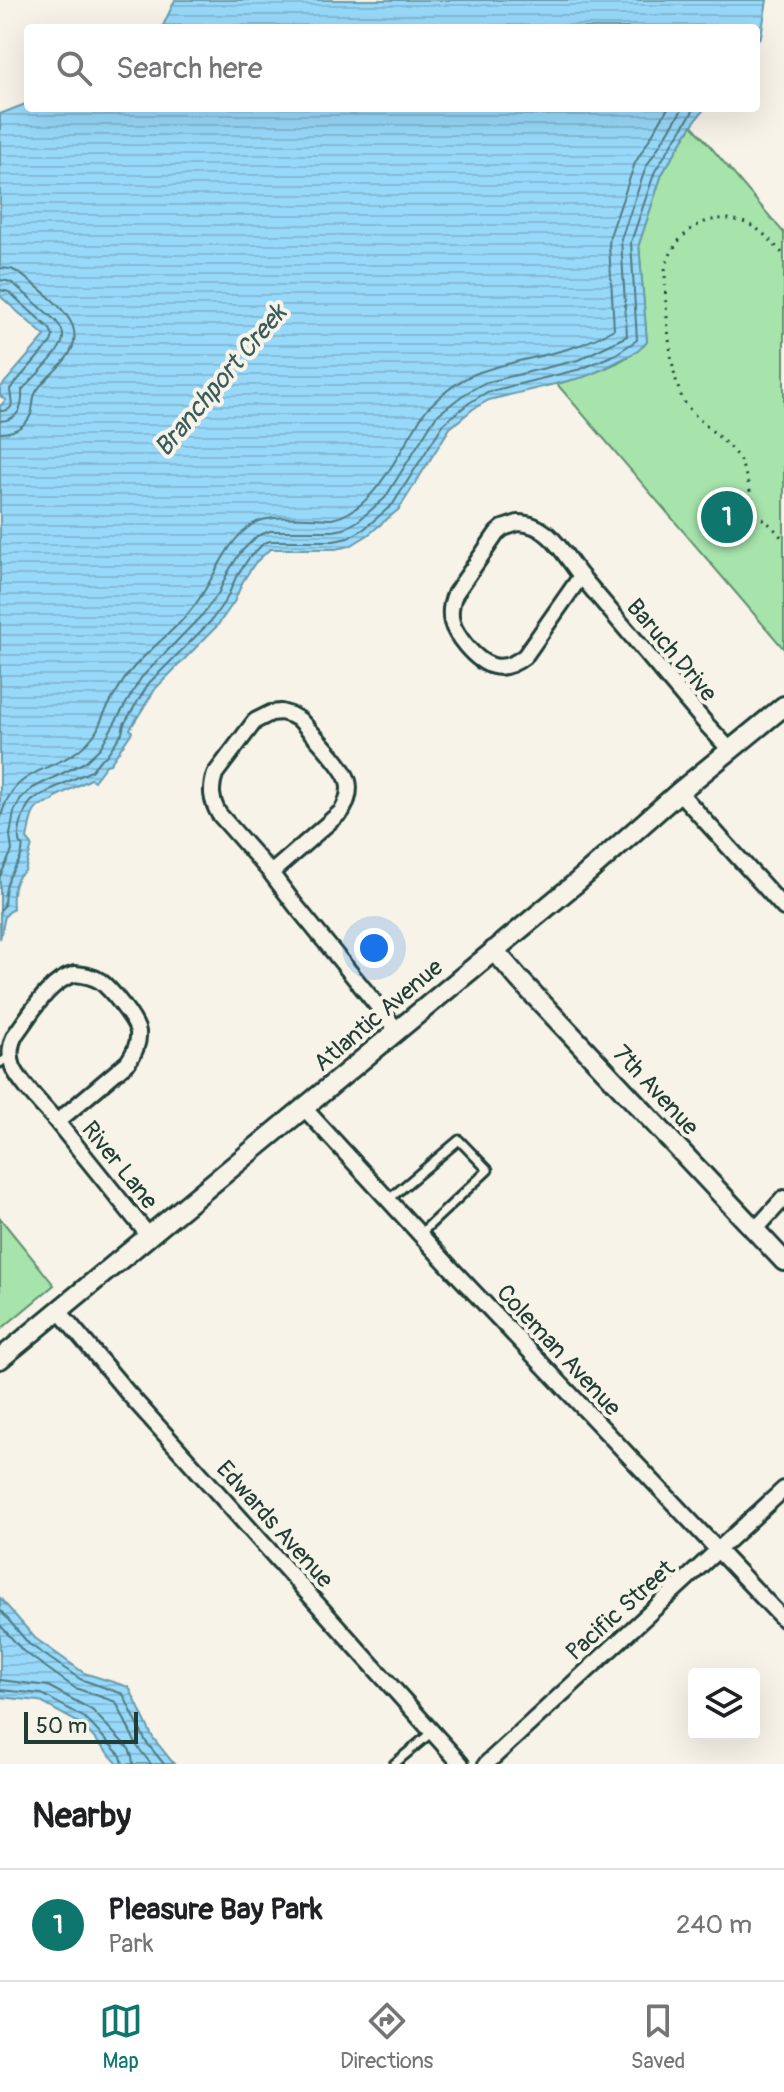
<!DOCTYPE html>
<style>
body{margin:0;font-family:Pangolin,sans-serif;background:#f2f2f2;color:#202124}
.controls{position:absolute;right:24px;bottom:24px;display:grid;overflow:hidden;border-radius:8px;box-shadow:0 8px 32px #0002}
.controls button{width:72px;height:72px;display:grid;place-items:center;padding:0;border:0;border-bottom:2px solid #e0e0e0;background:#fff;color:#202124;font:40px sans-serif}
.scale{position:absolute;left:24px;bottom:20px;width:114px;box-sizing:border-box;padding-left:8px;border:4px solid #1f3d34;border-top:0;font-size:22px;line-height:28px;white-space:nowrap;color:#1f3d34;-webkit-text-stroke:6px #f7f3e8;paint-order:stroke}
.you{position:absolute;left:374px;top:948px;width:28px;height:28px;margin:-20px;border:6px solid #fff;border-radius:50%;background:#1a73e8;box-shadow:0 0 0 12px #1a73e833}
.badge{display:grid;place-items:center;width:52px;height:52px;border-radius:50%;background:#0f766e;color:#fff;font-size:26px;font-weight:700}
.pin{position:absolute;translate:-50% -50%;border:4px solid #fff;box-shadow:0 2px 8px #0006}
.list{margin:0;padding:0;list-style:none}
h2{display:flex;justify-content:space-between;align-items:center;height:104px;margin:0;padding:0 32px;font-size:34px}
h2 small{font-size:26px;font-weight:400;color:#757577}
.list li{display:grid;grid-template-columns:52px 1fr auto;gap:24px;align-items:center;box-sizing:border-box;height:112px;padding:0 32px;border-top:2px solid #e0e0e0}
.list b{display:block;font-size:30px;white-space:nowrap}
.list p{margin:0;font-size:26px;white-space:nowrap;color:#757577}
.list em{font-size:26px;font-style:normal;color:#757577}
.icon{flex:none;width:44px;height:44px;fill:none;stroke:currentColor;stroke-width:2;stroke-linecap:round;stroke-linejoin:round}
.map{position:relative;flex:none;width:784px;height:1764px;overflow:hidden}
.search{position:absolute;background:#fff;box-shadow:0 8px 32px #0002;left:24px;right:24px;top:24px;height:88px;display:flex;align-items:center;gap:20px;box-sizing:border-box;padding:0 28px;border-radius:8px;color:#757577;font-size:30px}
.sheet{height:216px;background:#fff}
nav{display:flex;justify-content:space-around;align-items:center;box-sizing:border-box;height:112px;border-top:2px solid #e0e0e0;background:#fff;font-size:22px;color:#757577}
nav a{display:grid;justify-items:center;gap:4px}
nav .on{color:#0f766e}
.map>svg:first-child{display:block}
.green{fill:#a6e4ac;stroke:#629070;stroke-width:2}
.water{fill:url(#water-rules);stroke:#689bab;stroke-width:2}
.lines{fill:none;stroke-linecap:round;stroke-linejoin:round}
.shore{stroke:#4f7b83;stroke-width:2}
.service-casing{stroke:#1f3d34;stroke-width:13}
.minor-casing{stroke:#1f3d34;stroke-width:20}
.tertiary-casing{stroke:#1f3d34;stroke-width:24}
.path{stroke:#1f3d34;stroke-width:3;stroke-dasharray:2 6;stroke-linecap:butt}
.service{stroke:#f7f3e8;stroke-width:7}
.minor{stroke:#f7f3e8;stroke-width:14}
.tertiary{stroke:#f7f3e8;stroke-width:18}
.labels{text-anchor:middle;stroke-width:8;stroke-linejoin:round;paint-order:stroke}
.street-label{font-size:24px;fill:#1f3d34;stroke:#f7f3e8}
.water-label{font-size:26px;font-style:italic;fill:#375c5c;stroke:#f7f3e8}
</style>
<div class="map">
<svg width="784" height="1764" viewBox="0 0 784 1764">
<defs>
<pattern id="water-rules" width="6" height="5" patternUnits="userSpaceOnUse" patternTransform="scale(2)"><rect width="6" height="5" fill="#98d9fa"/><path d="M0 2.5h6" fill="none" stroke="#83bbd7"/></pattern>
</defs>
<rect width="100%" height="100%" fill="#f7f3e8"/>
<filter id="ink" filterUnits="userSpaceOnUse"><feTurbulence type="fractalNoise" baseFrequency=".0125" numOctaves="2"/><feDisplacementMap in="SourceGraphic" scale="16" xChannelSelector="R" yChannelSelector="G"/><feConvolveMatrix kernelMatrix="1 2 1 2 8 2 1 2 1" color-interpolation-filters="sRGB"/></filter>
<g filter="url(#ink)">
<path class="green" d="M692,125L784,233V649L557,384C588,376 623,365 647,342L639,244L662,174Z
M0,1218L54,1285L0,1330Z"/>
<path class="water" d="M175,0H767L761,36L756,42V28H162Z
M28,103V108H705L692,125L662,174L639,244L647,342L638,351L603,369L584,377L489,400L473,409L450,428L399,509L368,535L350,546L335,549H270L255,563L243,581L234,602L217,626L156,688L130,729L132,732L110,764L106,765L94,781L91,779L55,797L53,801C30,805 31,819 27,839L32,845L25,871C13,878 12,896 13,908L5,916L0,939V406L6,400L0,396V388L45,336L0,296V114Z
M0,1598L35,1638L84,1673L129,1687L153,1738L174,1764H118L81,1724L39,1701L0,1697Z"/>
<g class="lines">
<path class="shore" d="M0,268L11,269L19,273C35,285 71,311 74,331C79,358 48,372 36,392C30,403 37,413 23,425C16,431 9,433 0,433
M0,280L7,281L14,284L56,321C60,326 64,331 63,339C61,353 32,379 22,390C23,407 19,420 0,421
M0,290L9,292L50,329L53,336L51,342L10,389C10,399 18,411 0,411
M0,822C12,759 61,777 93,736C99,729 100,722 104,714C112,699 122,681 133,668C153,645 180,627 197,602C216,576 225,542 253,524C270,513 312,519 332,519C370,512 394,462 413,431C418,423 422,413 430,406C443,393 462,378 480,372C528,355 568,356 614,329L609,245L610,236L635,163L668,108
M0,876L12,851L10,835L14,812L21,798L33,788L85,762L100,748L141,678L203,614L218,594L228,572L240,553L257,536L270,531H333L344,529L358,521L385,498L436,416L463,395L484,383L578,360L627,336L621,239L646,167L683,108
M0,910L4,906C4,894 7,879 14,869C18,863 21,859 22,852C24,840 21,851 19,840C18,830 24,810 30,803C36,795 45,795 52,789L91,771L100,760L106,756L122,733L124,724L149,683L211,621L227,598L236,577L249,558L264,543L270,541H334L348,538L364,529L393,504L444,423L469,403L487,392L581,369L616,354L637,340L631,242L655,171L695,108
M0,1610L29,1644L80,1679L123,1694L146,1742L164,1764
M0,1625L23,1651L75,1688L116,1702L137,1746L151,1764
M0,1680L48,1686L92,1710L129,1749L132,1756L133,1764
M0,1690L42,1694L85,1718L121,1756L123,1764"/>
<defs>
<path id="service" d="M0,1063L10,1056
M388,1200L459,1140L488,1170L420,1234
M394,1764L432,1732"/>
<path id="minor" d="M518,523C549,523 564,555 581,576L525,656C501,675 484,667 466,646C452,629 446,616 455,594L497,533L503,528Z
M581,576L707,725L731,751
M281,712L291,715L300,720C312,734 343,764 348,781C351,792 347,802 342,811L271,873L219,814C211,800 210,789 215,774L255,721L271,713Z
M679,792L784,908
M271,873L296,906L397,1030
M75,974C85,975 92,976 100,981C110,988 136,1020 138,1032C139,1044 134,1053 128,1062L57,1122C45,1108 19,1082 13,1067C9,1056 10,1045 15,1035C31,1014 48,981 75,974Z
M304,1108L450,1267L784,1620
M57,1122L149,1236
M755,1230L784,1198
M59,1311L127,1392L461,1764
M486,1764L784,1489"/>
<path id="tertiary" d="M494,950L519,979L784,1261
M0,1359L576,883L679,792L784,706"/>
</defs>
<use href="#service" class="service-casing"/>
<use href="#minor" class="minor-casing"/>
<use href="#tertiary" class="tertiary-casing"/>
<path class="path" d="M724,515C750,504 770,521 784,541
M756,515C751,498 748,477 740,461C726,438 700,425 685,403C669,379 665,300 665,270C674,230 713,206 752,226C765,233 774,245 784,255"/>
<use href="#service" class="service"/>
<use href="#minor" class="minor"/>
<use href="#tertiary" class="tertiary"/>
</g>
</g>
<g class="labels">
<g class="street-label">
<text transform="translate(672 650) rotate(50)" y="8">Baruch Drive</text>
<text transform="translate(378 1015) rotate(-40)" y="8">Atlantic Avenue</text>
<text transform="translate(656 1090) rotate(47)" y="8">7th Avenue</text>
<text transform="translate(120 1165) rotate(51)" y="8">River Lane</text>
<text transform="translate(559 1350) rotate(47)" y="8">Coleman Avenue</text>
<text transform="translate(275 1524) rotate(48)" y="8">Edwards Avenue</text>
<text transform="translate(620 1610) rotate(-42)" y="8">Pacific Street</text>
</g>
<g class="water-label">
<text transform="translate(220 380) rotate(-50)" y="9">Branchport Creek</text>
</g>
</g>
</svg>
<div class="controls">
<button><svg class="icon" aria-label="layers" viewBox="0 0 24 24"><path d="M12 4l9 5-9 5-9-5zM3 14l9 5 9-5"/></svg></button>
</div>
<div class="scale">50 m</div>
<div class="you"></div>
<div class="pin badge" style="left:727px;top:517px">1</div>
<div class="search"><svg class="icon" aria-label="search" viewBox="0 0 24 24"><circle cx="10" cy="10" r="6"/><path d="M15 15l6 6"/></svg>Search here</div>
</div>
<section class="sheet">
<h2>Nearby<small></small></h2>
<ul class="list">
<li><span class="badge">1</span><div><b>Pleasure Bay Park</b><p>Park</p></div><em>240 m</em></li>
</ul>
</section>
<nav>
<a class="on"><svg class="icon" aria-label="map" viewBox="0 0 24 24"><path d="M3 6l6-2 6 2 6-2v14l-6 2-6-2-6 2zM9 4v14M15 6v14"/></svg>Map</a>
<a><svg class="icon" aria-label="directions" viewBox="0 0 24 24"><path d="M12 3l9 9-9 9-9-9zM9 14v-3h6M13 9l2 2-2 2"/></svg>Directions</a>
<a><svg class="icon" aria-label="saved" viewBox="0 0 24 24"><path d="M7 4h10v16l-5-4-5 4z"/></svg>Saved</a>
</nav>
